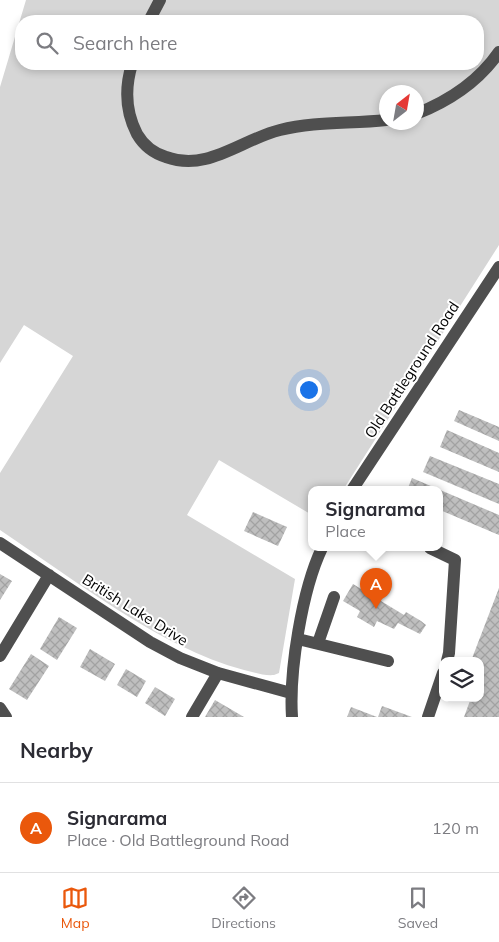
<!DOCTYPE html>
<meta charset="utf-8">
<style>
body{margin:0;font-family:Mulish,sans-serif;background:#f2f2f3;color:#2b2b33}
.controls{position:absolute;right:15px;bottom:15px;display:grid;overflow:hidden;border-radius:10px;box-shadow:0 2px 8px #0003}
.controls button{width:45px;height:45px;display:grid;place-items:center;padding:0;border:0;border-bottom:1px solid #e1e1e2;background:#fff;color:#2b2b33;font:25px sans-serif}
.compass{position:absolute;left:379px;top:85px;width:45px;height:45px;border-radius:50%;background:#fff;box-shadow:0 2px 8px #0003;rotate:31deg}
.you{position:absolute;left:308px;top:389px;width:18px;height:18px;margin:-12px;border:4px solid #fff;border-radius:50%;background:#1a73e8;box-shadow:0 0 0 8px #1a73e833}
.badge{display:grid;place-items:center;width:32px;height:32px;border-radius:50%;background:#ea580c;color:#fff;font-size:16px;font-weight:700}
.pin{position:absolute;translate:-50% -41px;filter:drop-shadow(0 1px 2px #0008)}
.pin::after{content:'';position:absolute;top:26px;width:18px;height:15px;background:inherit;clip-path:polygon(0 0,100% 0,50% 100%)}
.popup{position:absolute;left:308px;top:486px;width:135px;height:65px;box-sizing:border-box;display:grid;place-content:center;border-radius:10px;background:#fff;filter:drop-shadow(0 1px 4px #0005);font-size:16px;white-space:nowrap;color:#7c7c81}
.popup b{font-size:19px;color:#2b2b33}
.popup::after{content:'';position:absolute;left:50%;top:100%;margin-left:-10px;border:10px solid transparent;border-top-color:#fff}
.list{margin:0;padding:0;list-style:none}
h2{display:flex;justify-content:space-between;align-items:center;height:65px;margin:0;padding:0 20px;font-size:21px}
h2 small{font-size:16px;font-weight:400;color:#7c7c81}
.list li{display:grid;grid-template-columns:32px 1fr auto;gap:15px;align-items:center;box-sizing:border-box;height:90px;padding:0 20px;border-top:1px solid #e1e1e2}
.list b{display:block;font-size:19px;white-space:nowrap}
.list p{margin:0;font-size:16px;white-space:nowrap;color:#7c7c81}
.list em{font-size:16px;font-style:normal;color:#7c7c81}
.icon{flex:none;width:28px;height:28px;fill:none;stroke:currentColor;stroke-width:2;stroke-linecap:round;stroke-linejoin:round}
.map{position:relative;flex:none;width:499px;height:717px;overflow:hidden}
.search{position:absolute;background:#fff;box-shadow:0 2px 8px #0003;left:15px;right:15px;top:15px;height:55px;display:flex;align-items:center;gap:12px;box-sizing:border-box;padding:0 18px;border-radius:20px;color:#7c7c81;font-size:19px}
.sheet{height:155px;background:#fff}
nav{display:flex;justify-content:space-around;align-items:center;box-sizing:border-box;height:70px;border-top:1px solid #e1e1e2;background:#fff;font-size:14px;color:#7c7c81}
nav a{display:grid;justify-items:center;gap:2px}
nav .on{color:#ea580c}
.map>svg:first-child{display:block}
.park{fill:#d6d6d6;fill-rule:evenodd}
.building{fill:url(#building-cross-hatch)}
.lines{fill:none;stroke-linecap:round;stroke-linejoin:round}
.minor{stroke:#4f4f4f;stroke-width:12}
.labels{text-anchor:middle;stroke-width:4;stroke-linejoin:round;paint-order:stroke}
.street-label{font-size:15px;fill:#000;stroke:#fff}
</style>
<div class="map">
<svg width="499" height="717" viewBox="0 0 499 717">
<defs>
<pattern id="building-cross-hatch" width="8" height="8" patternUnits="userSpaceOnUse" patternTransform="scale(1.25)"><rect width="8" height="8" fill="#bfbfbf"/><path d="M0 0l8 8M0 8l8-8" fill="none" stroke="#a2a2a2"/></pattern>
</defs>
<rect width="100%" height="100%" fill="#fff"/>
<path class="park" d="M26,0H499V245L343,490H312V515L219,460L187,515L295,579L279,673L274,675C264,676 254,672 244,670C158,647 74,579 0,530V473L73,356L24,325L0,363V87ZM21,21H478V64H21ZM386,92H416V122H386Z"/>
<path class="building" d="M459,410L499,427V441L454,421Z
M447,430L499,453V472L440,447Z
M430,456L499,484V504L423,472Z
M412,478L499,515V535L440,510V490H407Z
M253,512L287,527L278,546L244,531Z
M0,574L12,581L0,600Z
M353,584L404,615L406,612L421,621L426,625L420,634L398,623L394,629L377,621L374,627L357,617L360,611L343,601Z
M499,588V717H464L471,698H480V661H471Z
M59,617L77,628L57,660L40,649Z
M90,649L115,664L105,681L80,667Z
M31,654L49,666L27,700L9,689Z
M126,669L146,681L137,697L117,685Z
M155,687L175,699L165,716L145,703Z
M215,700L244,717H205Z
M382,706L412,717H378Z
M351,707L377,717H347Z"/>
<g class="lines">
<path class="minor" d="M149,21L160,0
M132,64C125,87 125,111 137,134C144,146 153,153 166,157C208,172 240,140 280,130C315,121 351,124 386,120
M416,114C449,101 479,81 499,52
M352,490L499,267
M0,543L150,642L180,658L218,673L291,693
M430,548L455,560L449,653L447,661
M298,639L388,661
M318,643L334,597
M0,656L49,575
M0,708L6,717
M192,717L218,673
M292,717C289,671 302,590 322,548
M428,717L443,673"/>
</g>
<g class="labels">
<g class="street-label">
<text transform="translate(412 370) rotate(-57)" y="5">Old Battleground Road</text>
<text transform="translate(135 610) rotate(32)" y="5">British Lake Drive</text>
</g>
</g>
</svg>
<div class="controls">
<button><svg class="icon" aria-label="layers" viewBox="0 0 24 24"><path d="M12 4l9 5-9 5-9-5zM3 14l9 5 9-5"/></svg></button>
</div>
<svg class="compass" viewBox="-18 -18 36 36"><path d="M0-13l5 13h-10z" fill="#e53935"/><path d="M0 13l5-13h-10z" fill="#7c7c81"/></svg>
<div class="you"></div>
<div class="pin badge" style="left:376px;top:609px">A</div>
<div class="popup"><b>Signarama</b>Place</div>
<div class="search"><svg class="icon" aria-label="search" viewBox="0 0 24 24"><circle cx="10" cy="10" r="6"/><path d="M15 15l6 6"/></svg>Search here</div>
</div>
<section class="sheet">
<h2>Nearby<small></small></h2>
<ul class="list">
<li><span class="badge">A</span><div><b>Signarama</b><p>Place · Old Battleground Road</p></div><em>120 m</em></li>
</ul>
</section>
<nav>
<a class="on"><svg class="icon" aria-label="map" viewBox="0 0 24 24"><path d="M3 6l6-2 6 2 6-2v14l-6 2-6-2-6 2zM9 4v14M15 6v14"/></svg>Map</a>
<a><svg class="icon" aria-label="directions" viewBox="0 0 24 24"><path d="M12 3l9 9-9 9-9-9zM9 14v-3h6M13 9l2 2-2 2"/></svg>Directions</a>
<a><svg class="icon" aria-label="saved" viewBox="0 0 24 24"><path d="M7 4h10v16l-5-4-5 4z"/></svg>Saved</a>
</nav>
